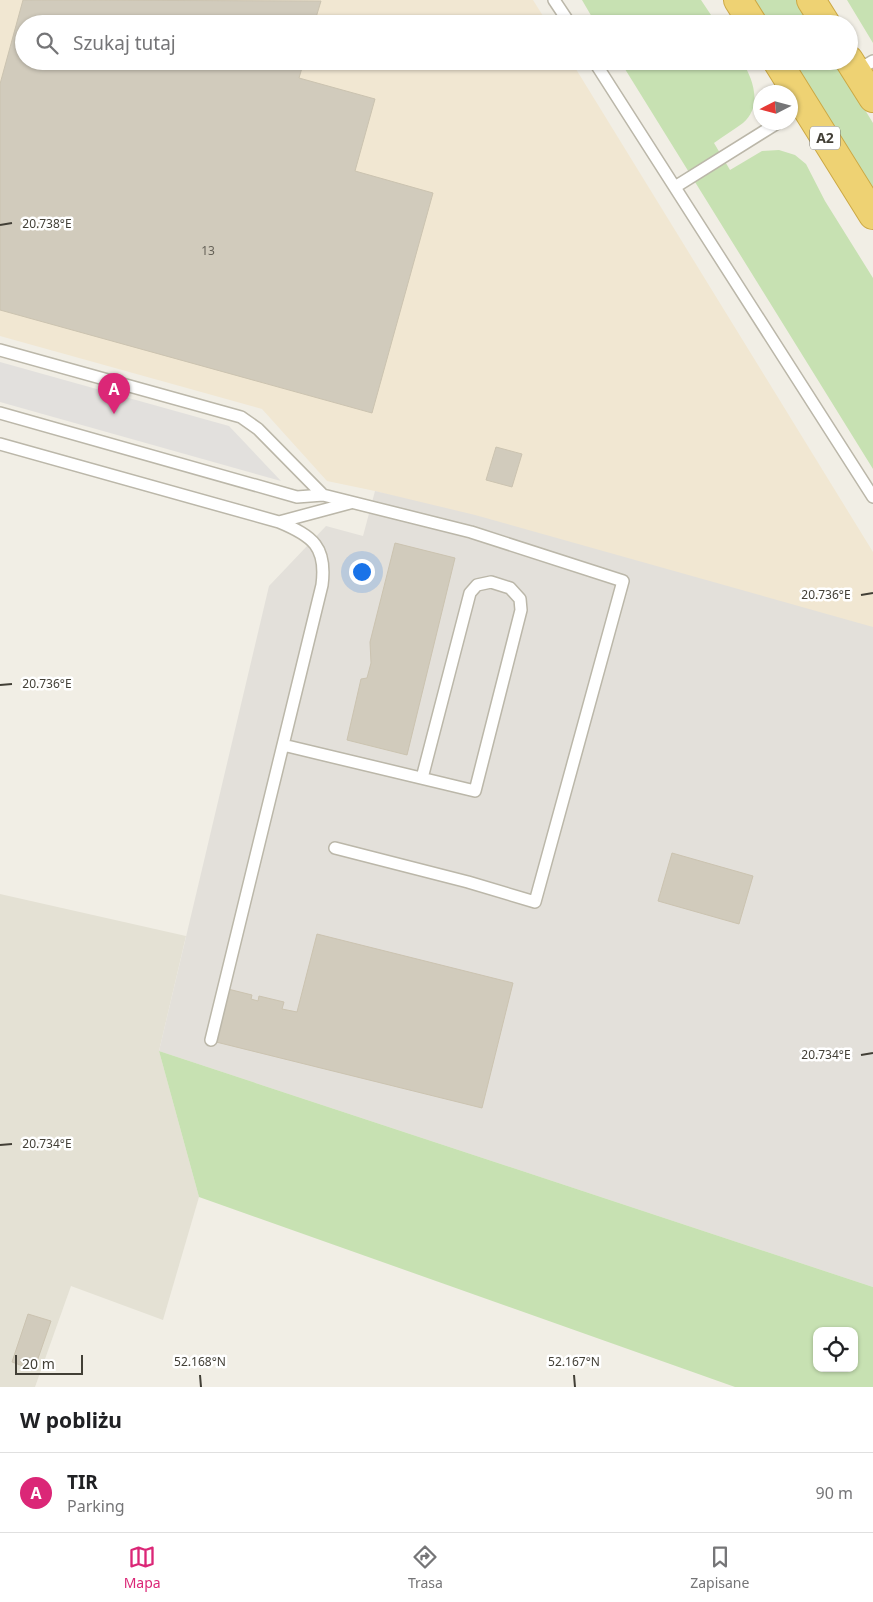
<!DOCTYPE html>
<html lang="pl">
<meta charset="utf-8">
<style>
body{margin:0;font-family:"Noto Sans",sans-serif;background:#f6f6f6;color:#202124}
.controls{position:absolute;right:15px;bottom:15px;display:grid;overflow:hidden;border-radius:10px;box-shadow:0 1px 4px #0004}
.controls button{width:45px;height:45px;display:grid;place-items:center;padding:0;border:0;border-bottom:1px solid #e0e0e0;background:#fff;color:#202124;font:25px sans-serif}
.compass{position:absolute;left:753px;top:85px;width:45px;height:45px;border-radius:50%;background:#fff;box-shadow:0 1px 4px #0004;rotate:264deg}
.scale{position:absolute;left:15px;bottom:12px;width:68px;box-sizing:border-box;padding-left:5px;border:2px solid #423f36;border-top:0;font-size:14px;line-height:18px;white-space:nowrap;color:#423f36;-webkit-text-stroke:4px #fff;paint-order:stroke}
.you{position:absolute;left:361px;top:571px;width:18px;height:18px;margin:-12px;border:4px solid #fff;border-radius:50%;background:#1a73e8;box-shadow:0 0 0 8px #1a73e833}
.badge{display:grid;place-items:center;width:32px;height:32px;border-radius:50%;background:#db2777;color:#fff;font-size:16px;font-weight:700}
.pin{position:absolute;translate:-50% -41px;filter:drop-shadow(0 1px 2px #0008)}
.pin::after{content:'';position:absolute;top:26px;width:18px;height:15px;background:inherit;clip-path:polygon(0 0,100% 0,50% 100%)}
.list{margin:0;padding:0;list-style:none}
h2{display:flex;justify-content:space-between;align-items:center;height:65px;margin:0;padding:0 20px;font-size:21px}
h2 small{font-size:16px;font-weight:400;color:#757577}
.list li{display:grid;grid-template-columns:32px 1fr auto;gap:15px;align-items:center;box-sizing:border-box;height:80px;padding:0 20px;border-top:1px solid #e0e0e0}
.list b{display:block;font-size:19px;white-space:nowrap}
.list p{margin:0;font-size:16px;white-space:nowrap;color:#757577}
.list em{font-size:16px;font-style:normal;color:#757577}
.icon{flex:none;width:28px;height:28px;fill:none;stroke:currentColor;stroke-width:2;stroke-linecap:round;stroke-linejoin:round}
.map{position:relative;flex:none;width:873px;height:1387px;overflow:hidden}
.search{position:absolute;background:#fff;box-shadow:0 1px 4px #0004;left:15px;right:15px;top:15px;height:55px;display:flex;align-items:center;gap:12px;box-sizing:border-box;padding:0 18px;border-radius:28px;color:#757577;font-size:19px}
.sheet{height:145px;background:#fff}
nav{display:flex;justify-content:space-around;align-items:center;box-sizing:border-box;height:70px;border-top:1px solid #e0e0e0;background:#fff;font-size:14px;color:#757577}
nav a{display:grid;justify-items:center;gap:2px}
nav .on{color:#db2777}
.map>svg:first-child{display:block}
.residential{fill:#e4e1d4}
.commercial{fill:#f1e7d2}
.industrial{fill:#e3e0da}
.green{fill:#c7e1b2;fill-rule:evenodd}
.parking{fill:#e2e0dd}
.building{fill:#d1cbbc;stroke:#cbc3b0}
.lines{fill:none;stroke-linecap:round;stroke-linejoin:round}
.service-casing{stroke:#bbb7a9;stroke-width:14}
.motorway-casing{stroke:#cca844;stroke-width:30}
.service{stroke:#fff;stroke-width:11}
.motorway{stroke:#eed273;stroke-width:28}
.ticks{fill:none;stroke:#423f36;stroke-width:2}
.labels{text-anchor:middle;stroke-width:5;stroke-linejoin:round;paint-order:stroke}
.number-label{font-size:12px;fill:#666258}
.shield{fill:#fff;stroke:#7b7972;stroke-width:1}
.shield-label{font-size:14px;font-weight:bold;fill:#423f36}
.ticks-label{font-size:12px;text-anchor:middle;fill:#423f36;stroke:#fff;stroke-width:5;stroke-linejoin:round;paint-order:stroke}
</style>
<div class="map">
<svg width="873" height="1387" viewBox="0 0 873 1387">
<rect width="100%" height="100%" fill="#f1eee5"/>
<path class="residential" d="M0,894L186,936L159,1051L199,1197L163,1320L71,1286L35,1387H0Z"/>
<path class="commercial" d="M0,0H533L548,24H24V61H571L873,552V628L375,491L327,481L262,409L0,336Z"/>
<path class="industrial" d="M375,491L475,515L873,627V1287L159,1051L269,586L326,526L363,536Z"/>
<path class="green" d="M582,0H701L717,24H596Z
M754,0H796L811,24H769Z
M847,0H873V43Z
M620,61H742C753,79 763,106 743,123C734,130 723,136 714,143L730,170L762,151L779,150L795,155L806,164L825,201L873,278V469Z
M793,61H835L873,123V189Z
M159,1051L873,1287V1387H735L199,1197ZM817,1331H854V1368H817Z"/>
<path class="parking" d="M0,362L229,426L281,481L0,402Z"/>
<path class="building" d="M23,0L321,1L314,24H24V61H304L299,78L375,99L355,171L433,193L372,413L0,310V84Z
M496,447L522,454L512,487L486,480Z
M395,543L455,558L407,755L347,740L361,679L367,678L371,663L370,642Z
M672,853L753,876L739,924L658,901Z
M317,934L513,983L482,1108L212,1041L224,988L252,995L251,999L258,1001L259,996L284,1002L282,1009L297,1012Z
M28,1314L51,1321L34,1370L12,1362Z"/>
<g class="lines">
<defs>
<path id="service" d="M554,0L570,24
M594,61L873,497
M856,71L873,61
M675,187L779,122
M0,350L241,417L258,429L323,495L471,532L623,581L535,902L468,882L335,848
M0,413L297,497L323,495
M0,444L279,522C313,536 327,547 322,585L211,1040
M279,522L350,503
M283,745L475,791L521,610L520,599L510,588L491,582L477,585L470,593L422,778"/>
<path id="motorway" d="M738,0L753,24
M811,0L826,24
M849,60L873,98
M777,61L873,215"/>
</defs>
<use href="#service" class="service-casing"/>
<use href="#motorway" class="motorway-casing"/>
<use href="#service" class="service"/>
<use href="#motorway" class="motorway"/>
</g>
<path class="ticks" d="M0,225L12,223M861,595L873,593M0,685L12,684M861,1055L873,1053M0,1145L12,1144M200,1375L201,1387M574,1375L575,1387"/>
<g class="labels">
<g class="number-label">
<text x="208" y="255">13</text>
</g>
<rect class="shield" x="810" y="126.5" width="30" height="23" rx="4"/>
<g class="shield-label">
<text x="825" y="143">A2</text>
</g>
</g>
<g class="ticks-label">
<text x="47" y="228">20.738°E</text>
<text x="826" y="599">20.736°E</text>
<text x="47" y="688">20.736°E</text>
<text x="826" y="1059">20.734°E</text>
<text x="47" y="1148">20.734°E</text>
<text x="200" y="1366">52.168°N</text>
<text x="574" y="1366">52.167°N</text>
</g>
</svg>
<div class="controls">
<button><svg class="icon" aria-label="locate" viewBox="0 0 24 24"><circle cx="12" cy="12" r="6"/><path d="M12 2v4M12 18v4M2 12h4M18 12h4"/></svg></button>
</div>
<svg class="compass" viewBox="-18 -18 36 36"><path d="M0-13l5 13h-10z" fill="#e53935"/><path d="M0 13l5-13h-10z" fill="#757577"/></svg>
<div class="scale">20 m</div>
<div class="you"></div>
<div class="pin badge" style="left:114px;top:414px">A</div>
<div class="search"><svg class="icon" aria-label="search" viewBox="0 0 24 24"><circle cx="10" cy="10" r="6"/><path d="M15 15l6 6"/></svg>Szukaj tutaj</div>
</div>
<section class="sheet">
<h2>W pobliżu<small></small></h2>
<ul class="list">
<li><span class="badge">A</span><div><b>TIR</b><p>Parking</p></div><em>90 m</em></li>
</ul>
</section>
<nav>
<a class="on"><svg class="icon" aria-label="map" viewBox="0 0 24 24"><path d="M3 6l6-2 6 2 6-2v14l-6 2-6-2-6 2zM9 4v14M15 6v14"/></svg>Mapa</a>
<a><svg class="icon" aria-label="directions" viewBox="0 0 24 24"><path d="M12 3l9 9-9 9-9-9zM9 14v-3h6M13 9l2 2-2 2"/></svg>Trasa</a>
<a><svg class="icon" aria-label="saved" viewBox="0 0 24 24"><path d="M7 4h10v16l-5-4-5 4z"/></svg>Zapisane</a>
</nav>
